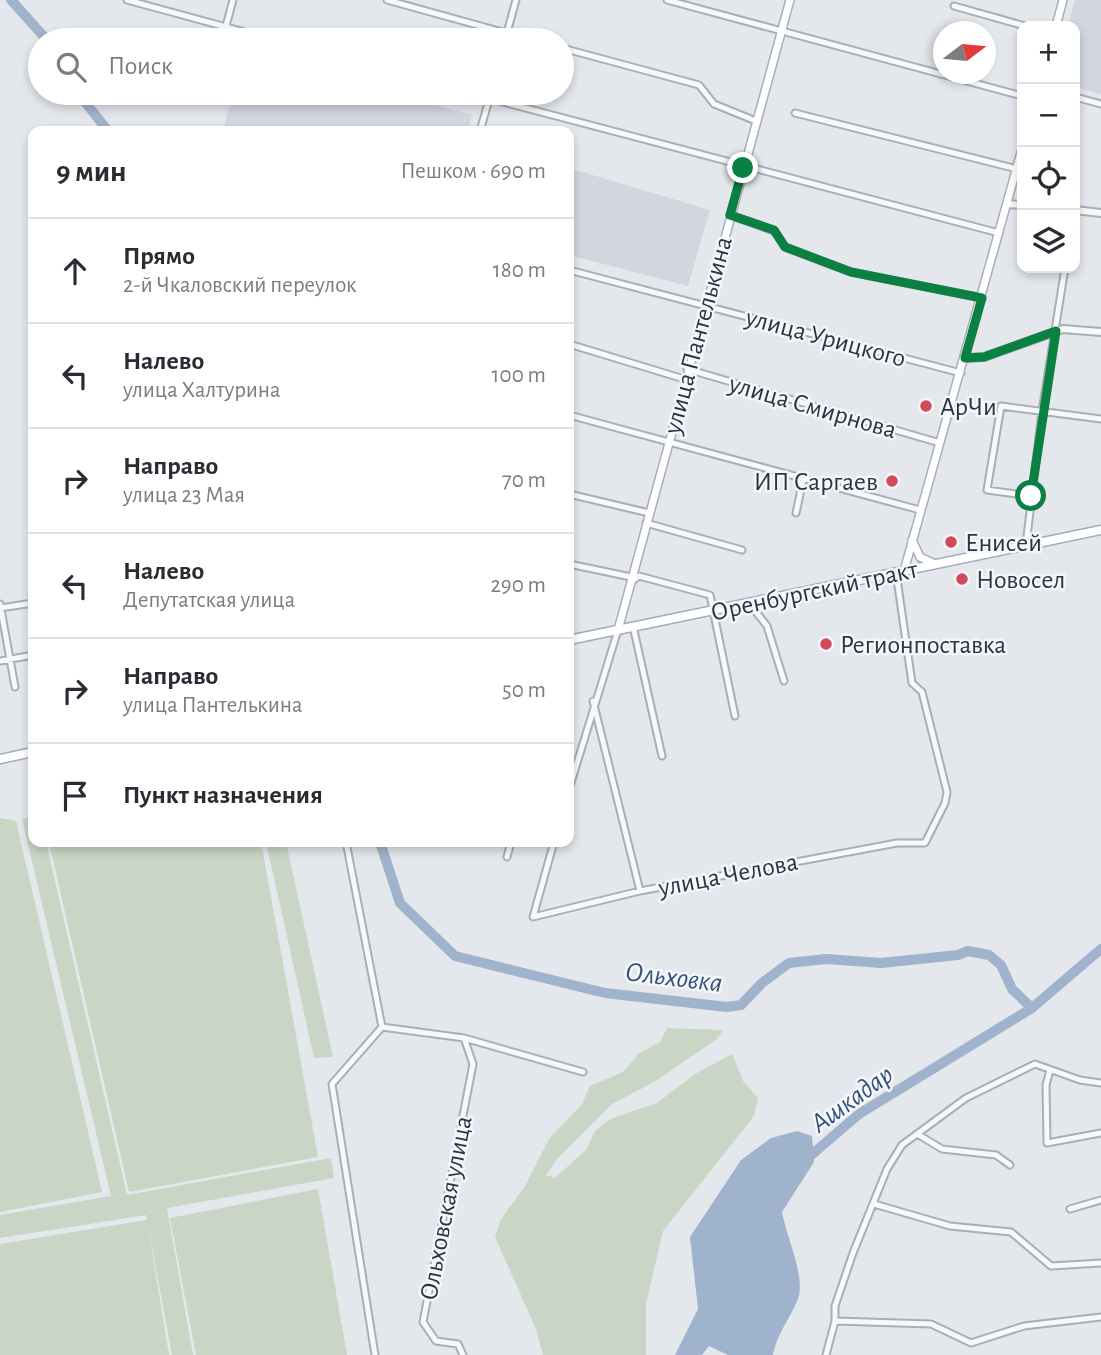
<!DOCTYPE html>
<html lang="ru">
<meta charset="utf-8">
<style>
body{margin:0;font-family:"Alegreya Sans",sans-serif;background:#f7f7f7;color:#2b2b33}
.controls{position:absolute;right:21px;top:21px;display:grid;overflow:hidden;border-radius:14px;box-shadow:0 4px 10px #0003}
.controls button{width:63px;height:63px;display:grid;place-items:center;padding:0;border:0;border-bottom:2px solid #e1e1e2;background:#fff;color:#2b2b33;font:35px sans-serif}
.compass{position:absolute;left:933px;top:21px;width:63px;height:63px;border-radius:50%;background:#fff;box-shadow:0 4px 10px #0003;rotate:74deg}
.stop{position:absolute;width:21px;height:21px;margin:-16px;border:5px solid #0b8043;border-radius:50%;background:#fff}
.stop.end{background:#0b8043;border-color:#fff;box-shadow:0 2px 7px #0008}
.list{margin:0;padding:0;list-style:none}
h2{display:flex;justify-content:space-between;align-items:center;height:91px;margin:0;padding:0 28px;font-size:30px}
h2 small{font-size:23px;font-weight:400;color:#7c7c81}
.list li{display:grid;grid-template-columns:46px 1fr auto;gap:21px;align-items:center;box-sizing:border-box;height:105px;padding:0 28px;border-top:2px solid #e1e1e2}
.list b{display:block;font-size:26px;white-space:nowrap}
.list p{margin:0;font-size:23px;white-space:nowrap;color:#7c7c81}
.list em{font-size:23px;font-style:normal;color:#7c7c81}
.icon{flex:none;width:38px;height:38px;fill:none;stroke:currentColor;stroke-width:2;stroke-linecap:round;stroke-linejoin:round}
.map{position:relative;flex:none;width:1101px;height:1355px;overflow:hidden}
.search{position:absolute;background:#fff;box-shadow:0 4px 10px #0003;left:28px;top:28px;width:546px;height:77px;display:flex;align-items:center;gap:18px;box-sizing:border-box;padding:0 24px;border-radius:38px;color:#7c7c81;font-size:26px}
.panel{position:absolute;background:#fff;box-shadow:0 4px 10px #0003;left:28px;top:126px;width:546px;height:721px;border-radius:14px}
.map>svg:first-child{display:block}
.built{fill:#d2d6de}
.green{fill:#c9d6c5}
.water{fill:#9fb4cc}
.lines{fill:none;stroke-linecap:round;stroke-linejoin:round}
.river{stroke:#9fb4cc;stroke-width:10}
.minor-casing{stroke:#a9aeb7;stroke-width:9}
.tertiary-casing{stroke:#a9aeb7;stroke-width:10}
.secondary-casing{stroke:#a9aeb7;stroke-width:10}
.primary-casing{stroke:#a3abb8;stroke-width:11}
.minor{stroke:#f7f8fa;stroke-width:5}
.tertiary{stroke:#f7f8fa;stroke-width:6}
.secondary{stroke:#fff;stroke-width:7}
.primary{stroke:#fff;stroke-width:8}
.route{stroke:#0b8043;stroke-width:9}
.poi-dot{fill:#d1495b;stroke:#f4f6f9;stroke-width:2.5}
.labels{text-anchor:middle;stroke-width:5;stroke-linejoin:round;paint-order:stroke}
.street-label{font-size:26px;fill:#2b3445;stroke:#f4f6f9}
.poi-label{font-size:26px;fill:#2b3445;stroke:#f4f6f9;text-anchor:start}
.water-label{font-size:28px;font-style:italic;fill:#34527a;stroke:#f4f6f9}
</style>
<div class="map">
<svg width="1101" height="1355" viewBox="0 0 1101 1355">
<rect width="100%" height="100%" fill="#e4e7ec"/>
<path class="built" d="M1075,0H1101V94L1075,87V26H1068Z
M233,93H391L472,115L468,131H223Z
M569,168L710,210L688,286L569,255Z"/>
<path class="green" d="M33,816V842H46L127,1195L331,1158L334,1178L167,1208L193,1355H172L147,1220L169,1355H0V1244L147,1220L146,1215L0,1238V1215L111,1196L22,819Z
M0,818L16,821L102,1192L0,1212Z
M49,842H261L318,1157L129,1192Z
M266,842H286L333,1057L314,1058Z
M667,1028L723,1030L717,1039L654,1082L612,1104L557,1159L546,1175L555,1178L586,1150L595,1131L610,1119L657,1103L695,1074L732,1054L743,1081L758,1098L754,1116L663,1231L646,1304V1355H543L536,1329L495,1237L501,1219L525,1186L549,1139L582,1104L590,1086L623,1072L639,1053L660,1042Z
M318,1189L347,1355H196L170,1218Z"/>
<path class="water" d="M797,1131L812,1136L814,1162L782,1212C786,1236 806,1277 798,1299C790,1319 777,1333 773,1355H728L709,1346L702,1355H675L698,1309L690,1237L741,1160L771,1138Z"/>
<g class="lines">
<path class="river" d="M11,0L47,40
M78,93L108,131
M380,842L400,903L455,956L605,993L727,1007L741,1005L762,983L789,963L826,959L881,963L958,955L968,951L989,955L1001,965L1012,989L1032,1008
M802,1163L859,1114L1032,1008L1101,949"/>
<defs>
<path id="minor" d="M127,0L274,40
M387,0L531,40
M667,0L1022,96
M954,6L1025,26
M226,26L233,0
M505,40L516,0
M562,48L699,85L714,104L756,121
M469,93L999,233
M1075,97L1101,104
M795,113L1017,169
M480,131L491,93
M730,215L774,231L785,247L851,272L982,298
M569,270L961,373
M569,344L684,379
M687,369L940,443
M569,415L920,510
M569,494L649,513
M1031,496L987,490L1001,406L1101,419
M796,513L803,480
M646,523L742,550
M1026,545L1042,411L1065,268
M569,564L631,577
M631,582L639,576L710,595L735,716
M749,603L767,626L784,681
M0,604L15,687
M0,608L33,603
M633,626L662,756
M0,661L33,655
M593,701L640,891
M569,789L618,630
M346,842L382,1027
M554,842L533,917L640,891L897,843H925L945,803L947,792L922,692L912,683L896,572
M507,857L511,842
M382,1027L464,1038L583,1072
M1050,1070L1046,1085L1047,1143L1101,1133
M919,1135L942,1149L996,1155L1010,1165
M874,1204L950,1226L1011,1232L1051,1266L1101,1263
M1070,1209L1101,1200
M835,1321L931,1324L971,1343L1024,1326L1101,1317
M375,1355L332,1084L382,1027
M463,1355L458,1344L436,1341L423,1322L473,1064L464,1038
M826,1355L835,1321V1306L853,1253L887,1169L902,1145L966,1098L1035,1064L1080,1080L1101,1083"/>
<path id="tertiary" d="M1007,204L1022,205
M1075,210L1101,213
M965,358L984,357L1063,329L1101,332"/>
<path id="secondary" d="M1056,26L1063,0
M912,540L920,557L935,564
M904,571L1022,149
M618,630L790,0"/>
<path id="primary" d="M569,640L1101,530
M0,759L33,752"/>
</defs>
<use href="#minor" class="minor-casing"/>
<use href="#tertiary" class="tertiary-casing"/>
<use href="#secondary" class="secondary-casing"/>
<use href="#primary" class="primary-casing"/>
<use href="#minor" class="minor"/>
<use href="#tertiary" class="tertiary"/>
<use href="#secondary" class="secondary"/>
<use href="#primary" class="primary"/>
</g>
<g class="lines">
<path class="route" d="M743,168L730,215L774,230L785,247L851,272L982,298L965,358L984,357L1056,331L1031,496"/>
</g>
<g class="poi-dot">
<circle cx="926" cy="406" r="7"/>
<circle cx="892" cy="481" r="7"/>
<circle cx="951" cy="542" r="7"/>
<circle cx="962" cy="579" r="7"/>
<circle cx="826" cy="644" r="7"/>
</g>
<g class="labels">
<g class="street-label">
<text transform="translate(697 335) rotate(-75)" y="9">улица Пантелькина</text>
<text transform="translate(826 337) rotate(15)" y="9">улица Урицкого</text>
<text transform="translate(813 406) rotate(16)" y="9">улица Смирнова</text>
<text transform="translate(814 590) rotate(-12)" y="9">Оренбургский тракт</text>
<text transform="translate(728 874) rotate(-11)" y="9">улица Челова</text>
<text transform="translate(445 1208) rotate(-79)" y="9">Ольховская улица</text>
</g>
<g class="poi-label">
<text x="940" y="415">АрЧи</text>
<text x="878" y="490" text-anchor="end">ИП Саргаев</text>
<text x="965" y="551">Енисей</text>
<text x="976" y="588">Новосел</text>
<text x="840" y="653">Регионпоставка</text>
</g>
<g class="water-label">
<text transform="translate(674 976) rotate(7)" y="10">Ольховка</text>
<text transform="translate(851 1098) rotate(-36)" y="10">Ашкадар</text>
</g>
</g>
</svg>
<div class="controls">
<button>+</button>
<button>−</button>
<button><svg class="icon" aria-label="locate" viewBox="0 0 24 24"><circle cx="12" cy="12" r="6"/><path d="M12 2v4M12 18v4M2 12h4M18 12h4"/></svg></button>
<button><svg class="icon" aria-label="layers" viewBox="0 0 24 24"><path d="M12 4l9 5-9 5-9-5zM3 14l9 5 9-5"/></svg></button>
</div>
<svg class="compass" viewBox="-18 -18 36 36"><path d="M0-13l5 13h-10z" fill="#e53935"/><path d="M0 13l5-13h-10z" fill="#7c7c81"/></svg>
<div class="stop" style="left:1031px;top:496px"></div>
<div class="stop end" style="left:743px;top:168px"></div>
<div class="search"><svg class="icon" aria-label="search" viewBox="0 0 24 24"><circle cx="10" cy="10" r="6"/><path d="M15 15l6 6"/></svg>Поиск</div>
<section class="panel">
<h2>9 мин<small>Пешком · 690 m</small></h2>
<ul class="list">
<li><svg class="icon" aria-label="ahead" viewBox="0 0 24 24"><path d="M12 20V5M6 11l6-6 6 6"/></svg><div><b>Прямо</b><p>2-й Чкаловский переулок</p></div><em>180 m</em></li>
<li><svg class="icon" aria-label="left" viewBox="0 0 24 24"><path d="M17 20v-9H6M10 6l-5 5 5 5"/></svg><div><b>Налево</b><p>улица Халтурина</p></div><em>100 m</em></li>
<li><svg class="icon" aria-label="right" viewBox="0 0 24 24"><path d="M7 20v-9h11M14 6l5 5-5 5"/></svg><div><b>Направо</b><p>улица 23 Мая</p></div><em>70 m</em></li>
<li><svg class="icon" aria-label="left" viewBox="0 0 24 24"><path d="M17 20v-9H6M10 6l-5 5 5 5"/></svg><div><b>Налево</b><p>Депутатская улица</p></div><em>290 m</em></li>
<li><svg class="icon" aria-label="right" viewBox="0 0 24 24"><path d="M7 20v-9h11M14 6l5 5-5 5"/></svg><div><b>Направо</b><p>улица Пантелькина</p></div><em>50 m</em></li>
<li><svg class="icon" aria-label="arrive" viewBox="0 0 24 24"><path d="M6 21V4h12l-3 4 3 4H6"/></svg><div><b>Пункт назначения</b></div></li>
</ul>
</section>
</div>
